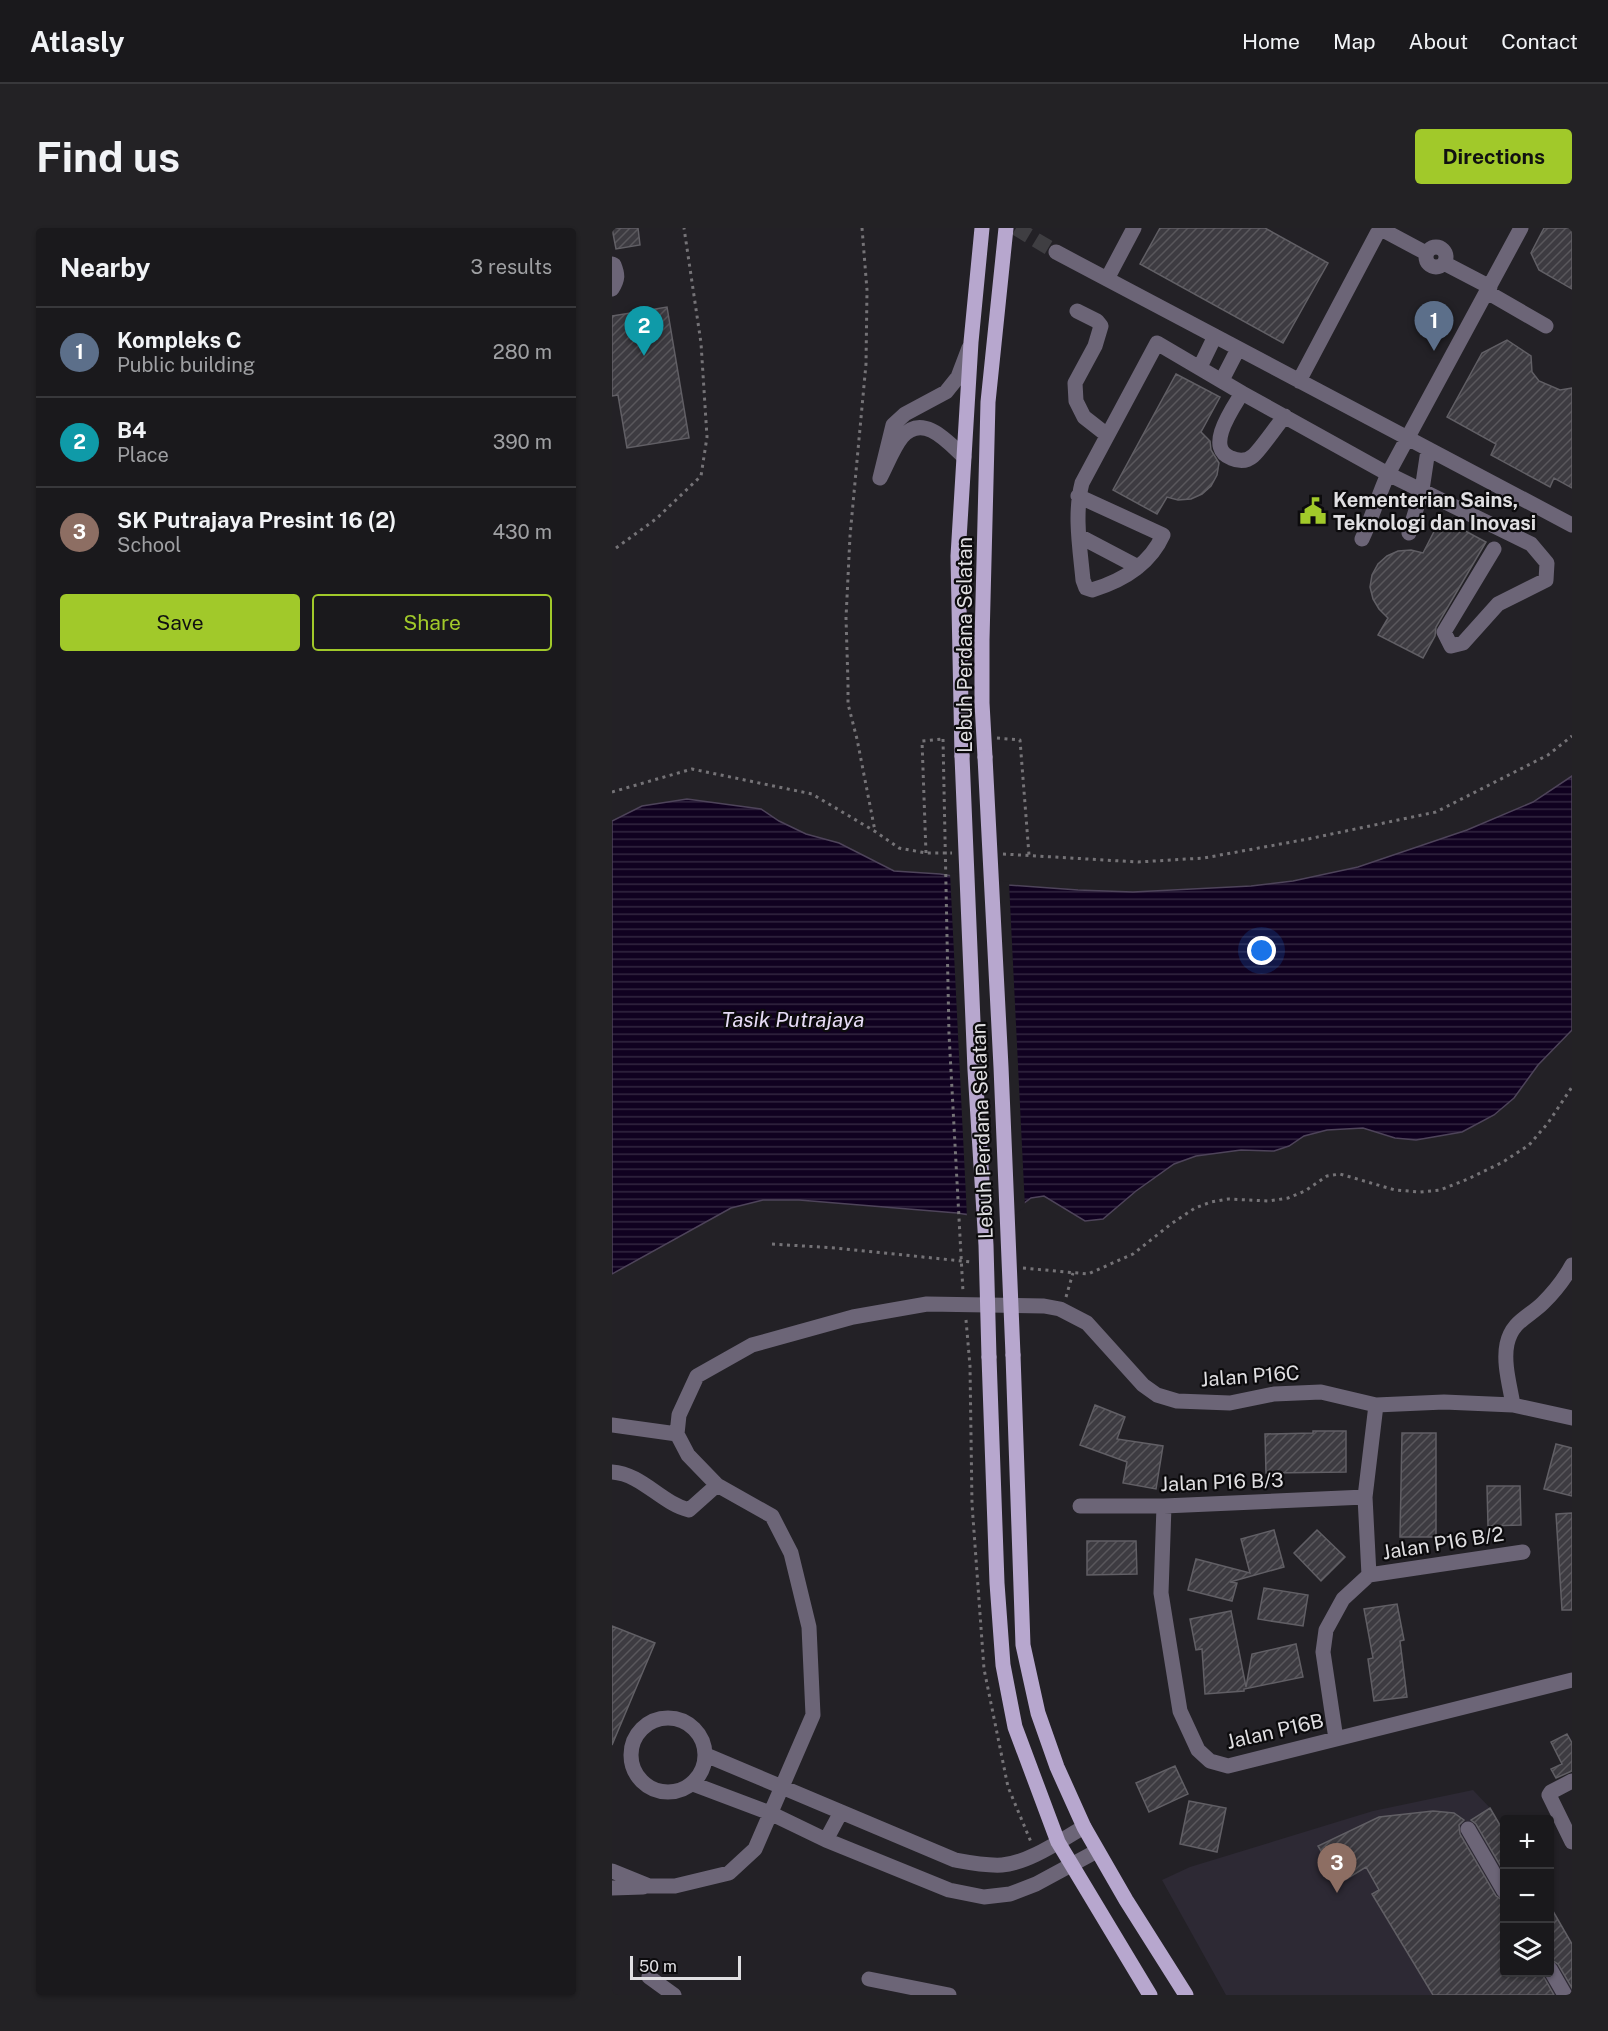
<!DOCTYPE html>
<meta charset="utf-8">
<style>
body{margin:0;font-family:"Public Sans",sans-serif;background:#232225;color:#f1f3f6}
.controls{position:absolute;right:18px;bottom:18px;display:grid;overflow:hidden;border-radius:6px;box-shadow:0 2px 4px #0004}
.controls button{width:54px;height:54px;display:grid;place-items:center;padding:0;border:0;border-bottom:2px solid #38383b;background:#1a191c;color:#f1f3f6;font:30px sans-serif}
.scale{position:absolute;left:18px;bottom:15px;width:111px;box-sizing:border-box;padding-left:6px;border:3px solid #e0dfe2;border-top:0;font-size:16px;line-height:21px;white-space:nowrap;color:#e0dfe2;-webkit-text-stroke:4px #0c0b0d;paint-order:stroke}
.you{position:absolute;left:650px;top:723px;width:21px;height:21px;margin:-15px;border:4px solid #fff;border-radius:50%;background:#1a73e8;box-shadow:0 0 0 9px #1a73e833}
.badge{display:grid;place-items:center;width:39px;height:39px;border-radius:50%;background:#a1c92a;color:#fff;font-size:20px;font-weight:700}
.pin{position:absolute;translate:-50% -50px;filter:drop-shadow(0 2px 3px #0008)}
.pin::after{content:'';position:absolute;top:32px;width:21px;height:18px;background:inherit;clip-path:polygon(0 0,100% 0,50% 100%)}
.list{margin:0;padding:0;list-style:none}
h2{display:flex;justify-content:space-between;align-items:center;height:78px;margin:0;padding:0 24px;font-size:26px}
h2 small{font-size:20px;font-weight:400;color:#9fa0a3}
.list li{display:grid;grid-template-columns:39px 1fr auto;gap:18px;align-items:center;box-sizing:border-box;height:90px;padding:0 24px;border-top:2px solid #38383b}
.list b{display:block;font-size:22px;white-space:nowrap}
.list p{margin:0;font-size:20px;white-space:nowrap;color:#9fa0a3}
.list em{font-size:20px;font-style:normal;color:#9fa0a3}
.actions{display:flex;gap:12px;padding:18px 24px}
.actions a{flex:1;padding:14px 0;border:2px solid #a1c92a;border-radius:6px;text-align:center;font-size:21px;color:#a1c92a}
.actions .main{background:#a1c92a;color:#111}
.icon{flex:none;width:33px;height:33px;fill:none;stroke:currentColor;stroke-width:2;stroke-linecap:round;stroke-linejoin:round}
.map{position:relative;flex:none;width:960px;height:1767px;overflow:hidden;border-radius:6px}
header{display:flex;align-items:center;gap:36px;box-sizing:border-box;height:84px;padding:0 30px;background:#1a191c;border-bottom:2px solid #38383b}
header strong{font-size:28px}
nav{display:flex;gap:33px;margin-inline-start:auto;font-size:21px}
.intro{display:flex;align-items:center;justify-content:space-between;box-sizing:border-box;height:144px;padding:0 36px}
h1{margin:0;font-size:42px}
.button{padding:15px 27px;border-radius:6px;background:#a1c92a;color:#111;font-size:21px;font-weight:700}
main{display:flex;gap:36px;padding:0 36px}
aside{flex:1;background:#1a191c;border-radius:6px;box-shadow:0 2px 4px #0004}
.map>svg:first-child{display:block}
.built{fill:#2d2934}
.water{fill:url(#water-rules);stroke:#4e445a;stroke-width:1.5}
.pier{fill:#232126}
.building{fill:url(#building-hatch);stroke:#615f65;stroke-width:1.5}
.lines{fill:none;stroke-linecap:round;stroke-linejoin:round}
.minor-tunnel{stroke:#3f3e42;stroke-width:15;stroke-dasharray:15 8;stroke-linecap:butt}
.path{stroke:#757377;stroke-width:3;stroke-dasharray:3 4.5;stroke-linecap:butt}
.minor{stroke:#6c6577;stroke-width:15}
.major{stroke:#b7a7ce;stroke-width:15}
.major-bridge{stroke:#b7a7ce;stroke-width:15}
.labels{text-anchor:middle;stroke-width:4.5;stroke-linejoin:round;paint-order:stroke}
.poi-label{font-size:20px;font-weight:bold;fill:#e0dfe2;stroke:#0c0b0d;text-anchor:start}
.street-label{font-size:20px;fill:#e0dfe2;stroke:#0c0b0d}
.water-label{font-size:21px;font-style:italic;fill:#e6dbf6;stroke:#0c0b0d}
</style>
<header>
<strong>Atlasly</strong>
<nav><a>Home</a><a>Map</a><a>About</a><a>Contact</a></nav>
</header>
<div class="intro"><h1>Find us</h1><a class="button">Directions</a></div>
<main>
<aside>
<h2>Nearby<small>3 results</small></h2>
<ul class="list">
<li><span class="badge" style="background:#5c6f8a">1</span><div><b>Kompleks C</b><p>Public building</p></div><em>280 m</em></li>
<li><span class="badge" style="background:#0f9aa8">2</span><div><b>B4</b><p>Place</p></div><em>390 m</em></li>
<li><span class="badge" style="background:#8d6e63">3</span><div><b>SK Putrajaya Presint 16 (2)</b><p>School</p></div><em>430 m</em></li>
</ul>
<div class="actions"><a class="main">Save</a><a>Share</a></div>
</aside>
<div class="map">
<svg width="960" height="1767" viewBox="0 0 960 1767">
<defs>
<pattern id="water-rules" width="6" height="5" patternUnits="userSpaceOnUse" patternTransform="scale(1.5)"><rect width="6" height="5" fill="#100120"/><path d="M0 2.5h6" fill="none" stroke="#322640"/></pattern>
<pattern id="building-hatch" width="6" height="6" patternUnits="userSpaceOnUse" patternTransform="scale(1.5)"><rect width="6" height="6" fill="#3d3b41"/><path d="M-1 1l2-2M0 6l6-6M5 7l2-2" fill="none" stroke="#59575c"/></pattern>
</defs>
<rect width="100%" height="100%" fill="#232126"/>
<path class="built" d="M861,1562L878,1580L892,1604V1744H938V1678L960,1716V1767H614L550,1652L578,1639L761,1583Z"/>
<path class="water" d="M960,548V802L926,837L902,870L882,887L850,904L804,912L783,910L751,900L715,902L692,908L677,918L662,923L629,922L584,928L562,936L524,963L491,991L473,993L432,968L419,970L389,992L345,985L187,972H151L119,980L0,1046V593L30,578L75,571L149,581L167,593L194,606L227,615L282,643L328,646L396,657L466,662L521,664L639,658L681,653L746,639L855,602L921,574Z"/>
<path class="pier" d="M338,645L397,654L413,979L390,995L355,990Z"/>
<path class="building" d="M0,0H26L28,17L4,21Z
M548,0H653L716,35L671,115L528,36Z
M932,0H960V61L927,42L919,25Z
M55,79L77,210L15,220L6,167L0,168V88Z
M895,112L919,128L920,144L927,153L948,162L960,160V260L942,250L938,259L879,227L884,216L835,189L870,125Z
M564,146L608,169L589,204L598,213L599,222L607,235L605,247L599,258L590,266L579,271L566,272L555,269L545,286L501,262Z
M829,290L874,314L824,399L823,408L811,430L766,407L776,390L767,381L761,371L758,359L760,347L766,336L775,328L786,323L799,322L811,325Z
M483,1177L513,1189L505,1211L551,1218L544,1261L511,1255L515,1234L468,1217Z
M701,1203H734V1244L654,1245L653,1206L701,1205Z
M790,1205H824V1309H788Z
M944,1216L960,1220V1268L932,1261Z
M875,1258H908L909,1297L876,1298Z
M960,1285V1382H950L944,1286Z
M662,1302L672,1339L618,1354L625,1355L620,1373L576,1362L584,1331L638,1345L629,1311Z
M705,1302L733,1329L709,1353L682,1325Z
M475,1313H524L525,1346L475,1347Z
M652,1360L696,1367L691,1398L646,1391Z
M785,1376L792,1412L788,1413L795,1469L762,1473L756,1431L761,1430L752,1381Z
M619,1383L634,1459L640,1426L684,1416L691,1449L632,1461V1463L593,1466L590,1421L584,1422L578,1391Z
M0,1398L43,1415L0,1517Z
M955,1506L960,1515V1543L944,1550L939,1541L950,1536L939,1514Z
M563,1538L576,1566L537,1584L524,1555Z
M577,1573L614,1580L605,1624L568,1616Z
M878,1580L892,1604V1644L864,1596L859,1592Z
M821,1583L842,1585L852,1592L847,1597L848,1606L884,1668L892,1673V1744H929L942,1767H821L760,1666L767,1662L754,1639L728,1655L706,1618L767,1589Z
M938,1678L960,1716V1760L946,1736L938,1731Z"/>
<g class="lines">
<path class="minor-tunnel" d="M404,0L444,24"/>
<path class="path" d="M250,0L255,62L254,136L238,308L234,390L236,455V476L245,511L263,603
M4,320L44,291L89,248L95,209L89,115L72,0
M385,510L408,512L417,627
M331,511L337,806L351,1064
M0,564L80,541L200,566L264,604L287,620L314,625H340
M314,625L310,513L331,511
M391,626L526,634L592,630L696,611L824,584L936,527L960,508
M160,1016L223,1020L360,1034
M411,1040L476,1046L521,1026L559,996L583,980L599,974L616,971L657,973L676,970L693,963L715,948L728,946L783,962L808,964L828,962L856,951L891,934L917,917L936,895L960,859
M454,1069L461,1045
M354,1092L358,1138L360,1276L372,1441L396,1559L419,1614"/>
<path class="minor" d="M767,0L814,25
M814 29a10 10 0 1 1 20 0a10 10 0 1 1-20 0Z
M444,24L960,297
M832,35L878,59
M0,36L2,37C6,47 6,51 0,61
M495,51L522,0
M875,64L934,98
M465,83L485,93L489,98L483,118L463,155L464,173L472,189L495,207
M588,139L603,108
M610,152L626,121
M687,153L768,0
M630,165C621,180 592,220 619,230C626,233 634,234 641,228C649,221 665,197 673,188
M352,229C337,215 311,184 290,209C281,220 275,237 268,250L281,197L293,186L334,164L346,149L357,120
M466,268L551,307C538,336 510,353 480,362L474,360L471,352C468,320 462,286 470,255L545,115L630,165L776,246L919,316L935,335L934,352L886,376L851,415L839,418L832,404L882,321
M797,305L810,262L816,222
M467,308L526,339
M750,311C760,290 766,268 776,246L909,0
M901,1177C898,1158 891,1135 895,1116C900,1093 917,1089 931,1075C943,1063 952,1052 960,1037
M0,1197L65,1206
M0,1244C30,1246 49,1275 77,1282L105,1257
M468,1278H552L753,1269
M552,1278L549,1365L568,1483L586,1522L598,1533L616,1538L960,1452
M757,1347L911,1324
M19 1527a37 37 0 1 1 74 0a37 37 0 1 1-74 0Z
M724,1511L711,1424L714,1402L731,1371L757,1347L753,1269L764,1177
M94,1527L343,1632C359,1635 374,1638 390,1637C417,1635 449,1612 472,1599
M960,1553L939,1564L937,1567L960,1614
M81,1556L158,1585L214,1612L337,1662L372,1669L398,1666L424,1656L485,1623
M856,1601L892,1663
M214,1612L229,1584
M0,1643L37,1658H63L117,1645L143,1621L201,1487L197,1399L179,1325L160,1288L105,1257L76,1227L65,1206L67,1187L85,1148L140,1117L241,1089L315,1076L432,1078L448,1081L475,1095L531,1157L545,1167L565,1173L618,1175L662,1166L709,1164L764,1177L832,1174L901,1177L960,1190
M0,1660L31,1659
M938,1741L953,1767
M37,1749L62,1767
M257,1751L337,1767"/>
<path class="major" d="M350,528L346,328L359,114L370,0
M373,529L370,475V412L376,174L394,0
M401,1127L411,1417L426,1485L445,1539L472,1599L514,1672L574,1767
M377,1129L385,1355L391,1437L403,1499L446,1614L538,1767"/>
<path class="major-bridge" d="M350,528L363,842L374,1017L377,1129
M373,529L389,839L401,1127"/>
</g>
<defs>
<symbol id="civic-bare" viewBox="-9 -9 18 18"><path d="M-.6-6.5H3V-4.5H.6V-3L4-1V1h2V6H-6V1h2V-1L-.6-3ZM-1.2 2.5V6h2.4V2.5Z" fill="#a1c92a" stroke="#0c0b0d" stroke-width="2.5" paint-order="stroke"/></symbol>
</defs>
<g fill-rule="evenodd">
<use href="#civic-bare" x="682" y="264" width="38" height="38"/>
</g>
<g class="labels">
<g class="poi-label">
<text x="721" y="279">Kementerian Sains,<tspan x="721" dy="23">Teknologi dan Inovasi</tspan></text>
</g>
<g class="street-label">
<text transform="translate(353 417) rotate(-90)" y="7">Lebuh Perdana Selatan</text>
<text transform="translate(370 903) rotate(-92)" y="7">Lebuh Perdana Selatan</text>
<text transform="translate(638 1148) rotate(-4)" y="7">Jalan P16C</text>
<text transform="translate(610 1254) rotate(-2)" y="7">Jalan P16 B/3</text>
<text transform="translate(831 1315) rotate(-9)" y="7">Jalan P16 B/2</text>
<text transform="translate(663 1503) rotate(-13)" y="7">Jalan P16B</text>
</g>
<g class="water-label">
<text x="181" y="799">Tasik Putrajaya</text>
</g>
</g>
</svg>
<div class="controls">
<button>+</button>
<button>−</button>
<button><svg class="icon" aria-label="layers" viewBox="0 0 24 24"><path d="M12 4l9 5-9 5-9-5zM3 14l9 5 9-5"/></svg></button>
</div>
<div class="scale">50 m</div>
<div class="you"></div>
<div class="pin badge" style="left:822px;top:123px;background:#5c6f8a">1</div>
<div class="pin badge" style="left:32px;top:128px;background:#0f9aa8">2</div>
<div class="pin badge" style="left:725px;top:1665px;background:#8d6e63">3</div>
</div>
</main>
